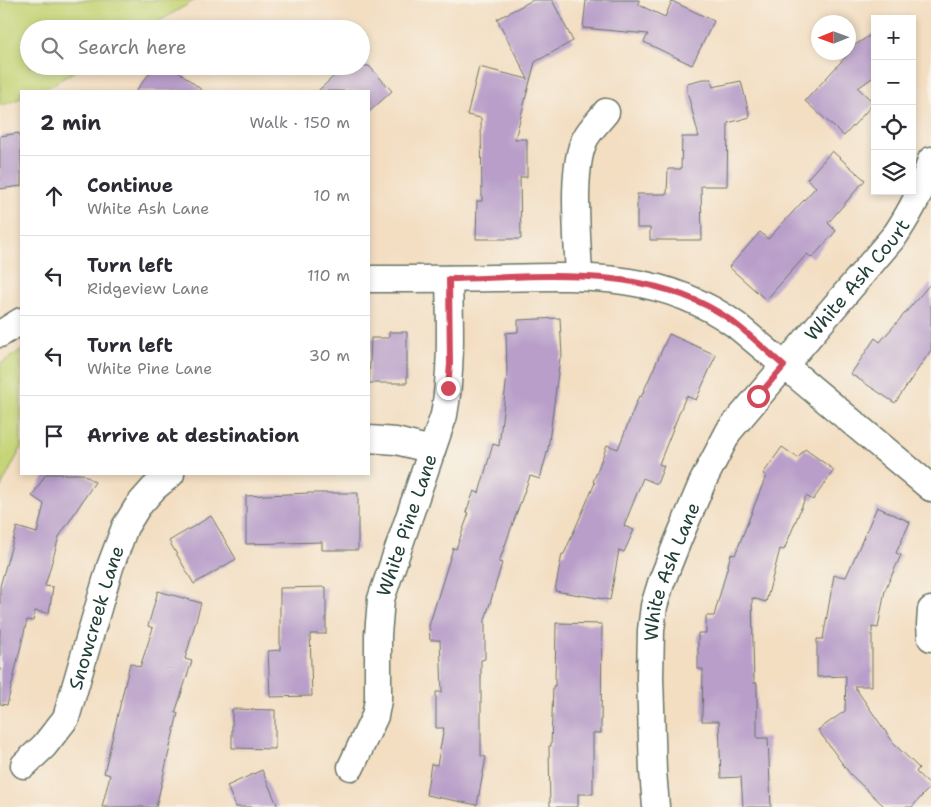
<!DOCTYPE html>
<meta charset="utf-8">
<style>
body{margin:0;font-family:"Shantell Sans",sans-serif;background:#f2f2f3;color:#2b2b33}
.controls{position:absolute;right:15px;top:15px;display:grid;overflow:hidden;border-radius:0px;box-shadow:0 2px 8px #0003}
.controls button{width:45px;height:45px;display:grid;place-items:center;padding:0;border:0;border-bottom:1px solid #e1e1e2;background:#fff;color:#2b2b33;font:25px sans-serif}
.compass{position:absolute;left:811px;top:15px;width:45px;height:45px;border-radius:50%;background:#fff;box-shadow:0 2px 8px #0003;rotate:269deg}
.stop{position:absolute;width:15px;height:15px;margin:-11px;border:4px solid #d1495b;border-radius:50%;background:#fff}
.stop.end{background:#d1495b;border-color:#fff;box-shadow:0 1px 5px #0008}
.list{margin:0;padding:0;list-style:none}
h2{display:flex;justify-content:space-between;align-items:center;height:65px;margin:0;padding:0 20px;font-size:21px}
h2 small{font-size:16px;font-weight:400;color:#7c7c81}
.list li{display:grid;grid-template-columns:32px 1fr auto;gap:15px;align-items:center;box-sizing:border-box;height:80px;padding:0 20px;border-top:1px solid #e1e1e2}
.list b{display:block;font-size:19px;white-space:nowrap}
.list p{margin:0;font-size:16px;white-space:nowrap;color:#7c7c81}
.list em{font-size:16px;font-style:normal;color:#7c7c81}
.icon{flex:none;width:28px;height:28px;fill:none;stroke:currentColor;stroke-width:2;stroke-linecap:round;stroke-linejoin:round}
.map{position:relative;flex:none;width:931px;height:807px;overflow:hidden}
.search{position:absolute;background:#fff;box-shadow:0 2px 8px #0003;left:20px;top:20px;width:350px;height:55px;display:flex;align-items:center;gap:12px;box-sizing:border-box;padding:0 18px;border-radius:28px;color:#7c7c81;font-size:19px}
.panel{position:absolute;background:#fff;box-shadow:0 2px 8px #0003;left:20px;top:90px;width:350px;height:385px;border-radius:0px}
.map>svg:first-child{display:block}
.green{fill:#c5d476;stroke:#728855}
.building{fill:#b89ec9}
.lines{fill:none;stroke-linecap:round;stroke-linejoin:round}
.street-casing{stroke:#697566;stroke-width:29}
.street{stroke:#fff;stroke-width:26}
.route{stroke:#d1495b;stroke-width:6}
.labels{text-anchor:middle;stroke-width:4;stroke-linejoin:round;paint-order:stroke}
.street-label{font-size:19px;fill:#1f3d34;stroke:#f7f3e8}
</style>
<div class="map">
<svg width="931" height="807" viewBox="0 0 931 807">
<rect width="100%" height="100%" fill="#f7f3e8"/>
<filter id="ink" filterUnits="userSpaceOnUse"><feTurbulence type="fractalNoise" baseFrequency=".02" numOctaves="2"/><feDisplacementMap in="SourceGraphic" scale="10" xChannelSelector="R" yChannelSelector="G"/><feConvolveMatrix kernelMatrix="1 2 1 2 8 2 1 2 1" color-interpolation-filters="sRGB"/></filter>
<filter id="wash" filterUnits="userSpaceOnUse"><feTurbulence type="fractalNoise" baseFrequency=".0096" numOctaves="4" result="noise"/><feDisplacementMap in="SourceGraphic" scale="20" xChannelSelector="R" yChannelSelector="G"/><feGaussianBlur stdDeviation="1.12" result="paint"/><feColorMatrix in="noise" values="0 0 0 0 0 0 0 0 0 0 0 0 0 0 0 0 0 1.4 0 .05"/><feComposite in="paint" operator="in"/></filter>
<g filter="url(#wash)">
<rect width="100%" height="100%" fill="#f3dec2"/>
<path class="green" d="M0,0H195L146,29H29V66H83L42,91H21V98L0,106Z
M21,350V448L0,489V364Z"/>
<g id="blocks">
<path class="building" d="M533,0H552L573,41L535,62L515,139H527V177H520L521,239H476L477,201H482L481,118L467,115L479,67L528,79L497,19Z
M586,0H639V5L665,17L672,1L714,21L692,65L644,42L648,34L583,28Z
M875,32V76L858,88L874,103L844,136L805,101L851,51L849,49Z
M155,66H172L203,91H136Z
M345,66H369L392,91L369,112V91H318Z
M703,79H711L713,87L741,81L750,117L728,123L727,186H701L702,240H650V228H637V194H667L668,169H681L682,137H699L687,91V83Z
M19,133L21,148V186L0,189V136Z
M832,151L865,180L828,223L836,231L812,258L807,254L766,300L729,267L760,232L768,239L816,187L807,179Z
M931,283V350L895,403L851,374L875,338L880,342Z
M560,318L562,357L560,358L548,449L540,479L530,476L499,562L502,563L485,620V659L481,660V756L486,757L477,805L426,795L431,764L437,765L444,728H436V692H442L440,640H430L429,626L453,548L456,549L469,513L466,512L474,491L479,493L493,444L499,446L507,375L506,333L518,332V320Z
M389,332H407V383H369L371,338H389Z
M669,334L716,355L696,400L686,396L659,464L664,466L657,484L643,478L624,526L634,530L624,552L619,550L610,600L555,591L562,554H564L595,483L593,482L607,445L618,449L639,396L641,397Z
M782,447L798,458L805,449L834,470L813,500L806,496L784,550L780,549L766,602L752,598L754,683H757V738H768L771,807H743L741,777L721,778L719,721H702L703,669H698V633H706V616H714L731,554L735,555L766,476L763,474Z
M46,474H83L95,482L59,537L45,586L53,587L49,613L35,611L33,621L27,620L7,705L0,704V586L17,527L37,533L44,504L32,496Z
M309,493H358V550H322V542L246,544V496Z
M877,507L910,522L896,553L901,555L885,590L878,628L872,627V686H854L895,745L919,768L916,772L931,786L912,807H885L850,774L818,730L845,711L846,676L817,677V639H823L834,575L846,577Z
M211,516L236,559L194,584L169,541Z
M326,587V634H310L312,696L270,697L268,651L280,650V588Z
M158,591L201,603L185,659L192,661L175,713H178L156,807H102L110,775L104,773L130,663L140,667L153,628L148,626Z
M556,623L602,624L601,733H593V794H578V807H550L549,746H551L553,686H555Z
M232,709L275,710V749L232,748Z
M262,770L278,807H236L227,786Z"/>
</g>
</g>
<g filter="url(#ink)">
<use href="#blocks" fill-opacity="0" stroke="#697566" stroke-width="1"/>
<g class="lines">
<defs>
<g id="street">
<path d="M579,277C578,242 570,169 585,139C590,129 599,121 606,112"/>
<path d="M369,279C411,279 453,279 494,278C581,276 662,271 736,325L931,488"/>
<path d="M0,334L21,321"/>
<path d="M369,439L396,441L432,450"/>
<path d="M931,610L930,625L931,638"/>
<path id="s1" d="M24,765L44,746L66,718L110,567L125,527L138,506L154,488L171,474"/>
<path id="s2" d="M351,767L375,716L378,700V635L381,599L444,415C452,370 450,325 449,279"/>
<path id="s3" d="M656,807L653,771L650,677L651,630L654,606L661,583L679,538L703,481L729,431L896,234C913,208 922,190 931,160"/>
</g>
</defs>
<use href="#street" class="street-casing"/>
<use href="#street" class="street"/>
</g>
</g>
<g class="lines" filter="url(#ink)">
<path class="route" d="M448,388L450,364L449,279C538,277 640,264 720,313C743,327 763,348 784,366L758,396"/>
</g>
<g class="labels">
<g class="street-label">
<text dy="7" stroke="none"><textPath href="#s3" startOffset="590">White Ash Court</textPath></text>
<text dy="7" stroke="none"><textPath href="#s2" startOffset="252">White Pine Lane</textPath></text>
<text dy="7" stroke="none"><textPath href="#s3" startOffset="239">White Ash Lane</textPath></text>
<text dy="7" stroke="none"><textPath href="#s1" startOffset="168">Snowcreek Lane</textPath></text>
</g>
</g>
</svg>
<div class="controls">
<button>+</button>
<button>−</button>
<button><svg class="icon" aria-label="locate" viewBox="0 0 24 24"><circle cx="12" cy="12" r="6"/><path d="M12 2v4M12 18v4M2 12h4M18 12h4"/></svg></button>
<button><svg class="icon" aria-label="layers" viewBox="0 0 24 24"><path d="M12 4l9 5-9 5-9-5zM3 14l9 5 9-5"/></svg></button>
</div>
<svg class="compass" viewBox="-18 -18 36 36"><path d="M0-13l5 13h-10z" fill="#e53935"/><path d="M0 13l5-13h-10z" fill="#7c7c81"/></svg>
<div class="stop" style="left:758px;top:396px"></div>
<div class="stop end" style="left:448px;top:388px"></div>
<div class="search"><svg class="icon" aria-label="search" viewBox="0 0 24 24"><circle cx="10" cy="10" r="6"/><path d="M15 15l6 6"/></svg>Search here</div>
<section class="panel">
<h2>2 min<small>Walk · 150 m</small></h2>
<ul class="list">
<li><svg class="icon" aria-label="ahead" viewBox="0 0 24 24"><path d="M12 20V5M6 11l6-6 6 6"/></svg><div><b>Continue</b><p>White Ash Lane</p></div><em>10 m</em></li>
<li><svg class="icon" aria-label="left" viewBox="0 0 24 24"><path d="M17 20v-9H6M10 6l-5 5 5 5"/></svg><div><b>Turn left</b><p>Ridgeview Lane</p></div><em>110 m</em></li>
<li><svg class="icon" aria-label="left" viewBox="0 0 24 24"><path d="M17 20v-9H6M10 6l-5 5 5 5"/></svg><div><b>Turn left</b><p>White Pine Lane</p></div><em>30 m</em></li>
<li><svg class="icon" aria-label="arrive" viewBox="0 0 24 24"><path d="M6 21V4h12l-3 4 3 4H6"/></svg><div><b>Arrive at destination</b></div></li>
</ul>
</section>
</div>
